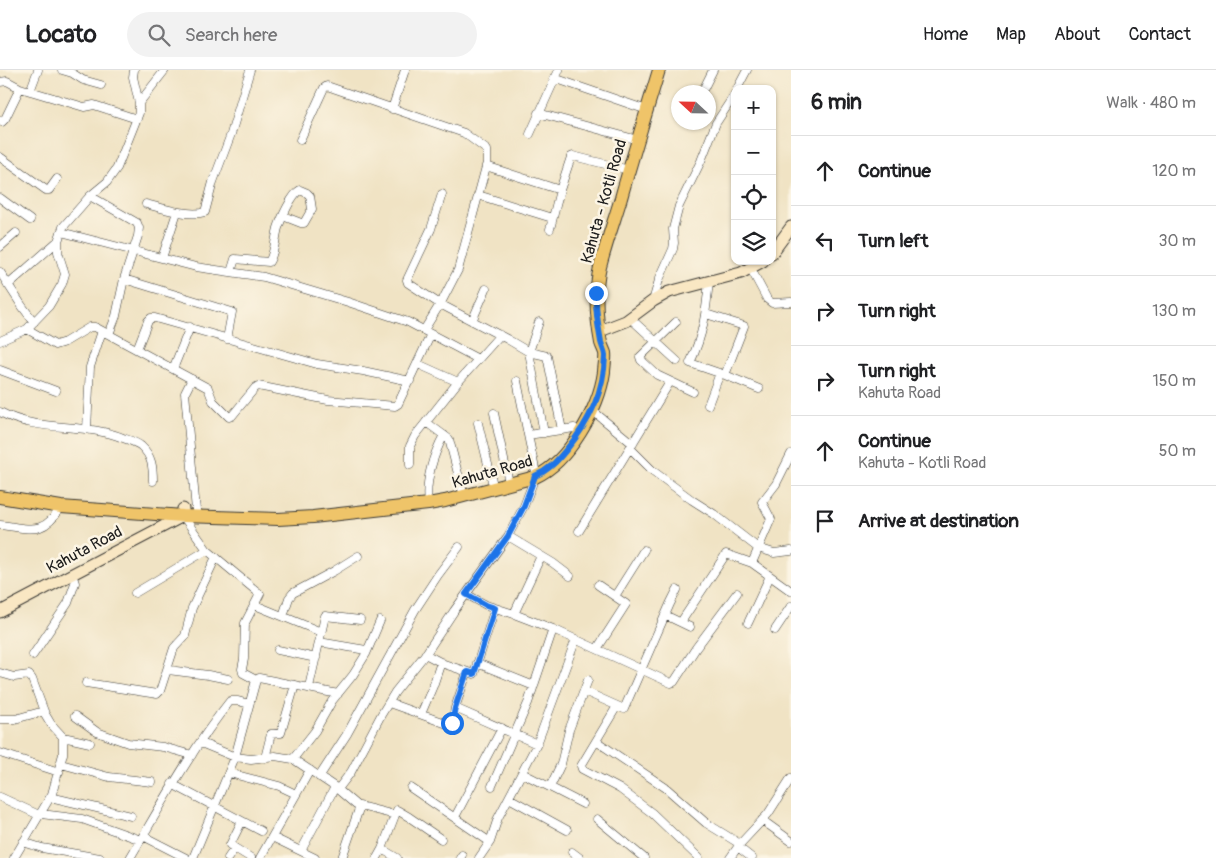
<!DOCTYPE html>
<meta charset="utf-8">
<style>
body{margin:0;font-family:Pangolin,sans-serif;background:#f2f2f2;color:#202124}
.controls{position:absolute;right:15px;top:15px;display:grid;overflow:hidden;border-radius:10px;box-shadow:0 1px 4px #0004}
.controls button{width:45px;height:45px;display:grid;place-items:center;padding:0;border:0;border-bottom:1px solid #e0e0e0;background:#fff;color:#202124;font:25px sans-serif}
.compass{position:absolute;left:671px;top:15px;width:45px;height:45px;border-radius:50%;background:#fff;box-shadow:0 1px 4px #0004;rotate:292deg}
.stop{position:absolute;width:15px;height:15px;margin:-11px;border:4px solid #1a73e8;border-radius:50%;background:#fff}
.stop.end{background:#1a73e8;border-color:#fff;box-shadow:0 1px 5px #0008}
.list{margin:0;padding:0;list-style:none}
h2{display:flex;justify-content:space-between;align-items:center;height:65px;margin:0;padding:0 20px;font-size:21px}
h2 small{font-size:16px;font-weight:400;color:#757577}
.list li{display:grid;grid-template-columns:32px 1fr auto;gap:15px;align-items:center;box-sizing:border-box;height:70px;padding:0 20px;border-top:1px solid #e0e0e0}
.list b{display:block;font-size:19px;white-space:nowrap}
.list p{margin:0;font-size:16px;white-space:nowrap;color:#757577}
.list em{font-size:16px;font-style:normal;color:#757577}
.icon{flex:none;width:28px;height:28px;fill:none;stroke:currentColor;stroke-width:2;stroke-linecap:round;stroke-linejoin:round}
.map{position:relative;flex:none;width:791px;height:788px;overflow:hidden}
header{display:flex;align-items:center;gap:30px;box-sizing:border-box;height:70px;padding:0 25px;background:#fff;border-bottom:1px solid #e0e0e0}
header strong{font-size:24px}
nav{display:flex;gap:28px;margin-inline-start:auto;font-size:18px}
.search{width:350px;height:45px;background:#f2f2f2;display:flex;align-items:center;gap:12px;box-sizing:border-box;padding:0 18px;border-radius:28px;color:#757577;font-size:19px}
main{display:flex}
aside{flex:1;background:#fff}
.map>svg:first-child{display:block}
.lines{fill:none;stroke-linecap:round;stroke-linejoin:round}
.minor-casing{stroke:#3c3a35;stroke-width:9}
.secondary-casing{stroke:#3c3a35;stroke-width:13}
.primary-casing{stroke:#3c3a35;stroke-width:14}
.minor{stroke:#fff;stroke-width:8}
.secondary{stroke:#f9e7c3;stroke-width:11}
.primary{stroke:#efc469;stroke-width:12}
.route{stroke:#1a73e8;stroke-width:6}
.labels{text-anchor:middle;stroke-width:5;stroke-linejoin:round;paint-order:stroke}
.street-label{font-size:16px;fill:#1c1c1c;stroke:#fcf5e5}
</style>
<header>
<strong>Locato</strong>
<div class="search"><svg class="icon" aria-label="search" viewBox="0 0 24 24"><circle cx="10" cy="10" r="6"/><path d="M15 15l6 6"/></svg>Search here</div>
<nav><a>Home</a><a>Map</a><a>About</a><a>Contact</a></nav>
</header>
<main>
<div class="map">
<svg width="791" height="788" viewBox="0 0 791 788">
<rect width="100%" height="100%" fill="#fcf5e5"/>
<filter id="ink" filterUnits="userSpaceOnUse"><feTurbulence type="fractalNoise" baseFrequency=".02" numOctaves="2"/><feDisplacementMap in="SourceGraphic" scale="10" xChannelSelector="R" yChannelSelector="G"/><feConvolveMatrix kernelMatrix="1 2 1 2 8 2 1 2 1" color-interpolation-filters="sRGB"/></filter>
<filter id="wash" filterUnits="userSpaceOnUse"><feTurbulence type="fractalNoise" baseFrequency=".0096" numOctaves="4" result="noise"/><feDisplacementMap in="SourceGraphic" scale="20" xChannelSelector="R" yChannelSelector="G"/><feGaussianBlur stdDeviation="1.12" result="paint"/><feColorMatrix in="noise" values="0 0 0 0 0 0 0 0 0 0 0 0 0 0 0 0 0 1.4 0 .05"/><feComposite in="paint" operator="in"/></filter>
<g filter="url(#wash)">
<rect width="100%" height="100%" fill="#f0e3c4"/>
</g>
<g filter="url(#ink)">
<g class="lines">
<defs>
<path id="minor" d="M62,0L72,3L83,10L101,15
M134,0L133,7L139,33
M554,8L647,40
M0,12L7,11L20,18L84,37L94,35L137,49
M704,18L713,0
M737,19L747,0
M30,21L38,0
M392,39L405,0
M538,43L638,70
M0,51L2,52L5,49L20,18
M530,64L559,0
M300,70L324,18L327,16L464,63L487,80V93L458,200L442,231L424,260
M0,87L46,120H49L57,109
M486,96L560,120
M442,124L431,159L407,210L408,213L440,234L507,269L529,282L544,363
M478,125L552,148
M90,126L137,153L139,158L138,166L124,209L116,246L109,264
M0,128L30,150
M146,134C161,138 190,147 205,142L213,112L231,64L250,0
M550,159L560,120L571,87L573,86L629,100
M61,162L196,197L264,207L348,232L408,252L478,289
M0,177L16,163
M162,188L177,142
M751,199L767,229L772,233L791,232
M0,202L22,236L34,252
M231,202L235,189L269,192C275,182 275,169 278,158C281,149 292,124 300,120L307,123L310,126L312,139L304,153H301L283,146
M124,209L232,242L227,269
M709,211C706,242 704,263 690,293L725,305L759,319
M8,215L58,171
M653,231L659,210L673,179L674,173L673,159L679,136L701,91L716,53L735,24
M706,244L744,256L725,305
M630,248L677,291
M472,251L486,219
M539,252L529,282L547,286L562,360
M676,252L640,287L641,290L657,305L693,322
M27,259L55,275L65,272L90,257H95L208,318L213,331L229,347L232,346L255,318L258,316L328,330L395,336L398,334L431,264
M0,271L27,259L49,236L62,214L65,204L58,182V171L63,157L90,126L107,112L117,98L139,43V33L165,0
M137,279L148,251L151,248H155L317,294L363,301L410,311
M418,294L458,312
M173,299L190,257
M0,300L56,321
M192,309L185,323L196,440
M517,311L528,365
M708,335L720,303
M593,341L633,374
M0,342C38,363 84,352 123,368C129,370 136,372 141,376C152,386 153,397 153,411
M494,343L509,413
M426,352L449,369L462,419
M478,353L492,411
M87,359L90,297L102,261
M630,378L653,401L692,430L714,444L758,478L774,483L791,481
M791,384L776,414L762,432L771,449L752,493L791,521
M410,395V376L415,366L458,312L500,265
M535,399L528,365L574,358
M428,434C425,411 433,385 444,365
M183,446L207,480L260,524L245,553L244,589L242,599L243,603L256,610
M0,455C29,458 43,467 61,437
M579,461L670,312
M508,466L553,493L570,506
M135,523L207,480
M466,524L486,535L514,544L553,559L671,613L674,612L696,578L737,523
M615,526L644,480
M255,535L321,562
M514,544L541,486
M665,545L690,557
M283,546L289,528L293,523L334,501L358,486
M681,552L726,484L752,493
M748,553L770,506
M775,560L791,536
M319,572L366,580
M597,579L626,534L598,515
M278,580L316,588
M425,584L444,594L474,604L495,538
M33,585L68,533L75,513L72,504
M477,593L534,616
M168,600L208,605L228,609
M0,603L14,607L29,605L32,609L45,644L51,654L63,667V684L52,724L14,788
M86,613L157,624L160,621L174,578L185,566L192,538L216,487
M309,617L325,546L360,550
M584,621L624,639L670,534L677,520
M389,633L450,655L452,653L455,638L467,603
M617,636L581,696L582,699L620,719L652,743L699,788
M455,638L537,674
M421,644L433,616L441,592
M75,646L97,662L128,673L163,677L192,685
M0,649H15L44,641
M63,667L90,673
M596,671L666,718L706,753L740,774
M201,673L235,687L251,689L275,686L293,689L335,717L356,735L395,745
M0,683L59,702
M265,688L271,664L281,663L295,615
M293,689L315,661L332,631L353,605L366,584L380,551
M61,694L109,707L152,712
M229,703L279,716L296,724
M522,703L583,734
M319,707L347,664L415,540L438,505L459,477
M172,714L261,761
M492,716L528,633L553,559
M550,717L561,694L569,660L588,610
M411,718L490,772
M338,719L351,702L381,645L395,622L427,582L454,541L508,466L524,436L535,407
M0,727L39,745
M50,727L131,746
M509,728L567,760
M41,744L82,749L141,770
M455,747L502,658
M597,749L644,788
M762,750L791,771
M242,751L230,775L251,788
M143,766L186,788
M272,767L315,788
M23,772L42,778L100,788
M738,777L752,788
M382,779L397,788
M301,781L335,717
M572,782L580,788
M130,788C162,734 191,680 230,631H238L249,634
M193,788L235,687L256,610L259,608L338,624
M228,788L235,778
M260,788L310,700
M342,788L360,736
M377,788L382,779L397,740L409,747L441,769
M460,788L462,785
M479,788L490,772L498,748L537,674L576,569
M730,788L740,774L768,744L791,708"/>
<path id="secondary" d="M772,183L791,157
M600,261L626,251L653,231L669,222L741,203L763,191
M0,542L183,446V439"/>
<path id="primary" d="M0,427L61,437L183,446L278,449L313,447L428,434L445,431L535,407C569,392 599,338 604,302C604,297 606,289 605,283C604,280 602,276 601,273C596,247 594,223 600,197C606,174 614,151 621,128C633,85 646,43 659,0"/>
</defs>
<use href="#minor" class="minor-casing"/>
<use href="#secondary" class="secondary-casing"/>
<use href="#primary" class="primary-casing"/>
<use href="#minor" class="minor"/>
<use href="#secondary" class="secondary"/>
<use href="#primary" class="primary"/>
</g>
</g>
<g class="lines" filter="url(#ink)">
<path class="route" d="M452,653L455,638L467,602L474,604L495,538L486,535L466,524L508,466L524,436L535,406C549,400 557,391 566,380C589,353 604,322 605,286C605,281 602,277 601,272C598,255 595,239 596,223"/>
</g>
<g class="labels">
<g class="street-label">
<text transform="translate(603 131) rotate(-74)" y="6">Kahuta - Kotli Road</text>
<text transform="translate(492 401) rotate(-16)" y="6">Kahuta Road</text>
<text transform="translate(84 479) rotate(-28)" y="6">Kahuta Road</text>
</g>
</g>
</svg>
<div class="controls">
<button>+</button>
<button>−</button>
<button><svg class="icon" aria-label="locate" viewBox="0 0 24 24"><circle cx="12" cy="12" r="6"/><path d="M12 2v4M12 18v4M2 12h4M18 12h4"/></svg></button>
<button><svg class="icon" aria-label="layers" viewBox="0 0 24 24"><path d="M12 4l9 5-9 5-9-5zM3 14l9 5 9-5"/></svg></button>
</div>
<svg class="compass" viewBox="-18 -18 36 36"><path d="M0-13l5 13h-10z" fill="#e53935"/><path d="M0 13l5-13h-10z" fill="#757577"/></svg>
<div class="stop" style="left:452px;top:653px"></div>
<div class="stop end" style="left:596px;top:223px"></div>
</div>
<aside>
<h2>6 min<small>Walk · 480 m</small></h2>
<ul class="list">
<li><svg class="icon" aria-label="ahead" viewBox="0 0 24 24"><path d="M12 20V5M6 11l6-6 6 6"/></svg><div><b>Continue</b></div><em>120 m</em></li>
<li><svg class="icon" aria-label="left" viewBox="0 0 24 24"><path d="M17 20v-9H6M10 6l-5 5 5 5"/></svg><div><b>Turn left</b></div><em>30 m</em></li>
<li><svg class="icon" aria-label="right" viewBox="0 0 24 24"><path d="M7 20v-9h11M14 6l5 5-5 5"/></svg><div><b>Turn right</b></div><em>130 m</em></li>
<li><svg class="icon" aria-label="right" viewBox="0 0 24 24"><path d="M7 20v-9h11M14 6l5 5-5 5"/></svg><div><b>Turn right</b><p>Kahuta Road</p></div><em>150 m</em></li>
<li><svg class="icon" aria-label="ahead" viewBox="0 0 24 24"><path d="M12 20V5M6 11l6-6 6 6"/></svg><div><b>Continue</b><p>Kahuta - Kotli Road</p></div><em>50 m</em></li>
<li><svg class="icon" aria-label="arrive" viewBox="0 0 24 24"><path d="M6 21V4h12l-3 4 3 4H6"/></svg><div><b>Arrive at destination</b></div></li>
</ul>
</aside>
</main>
